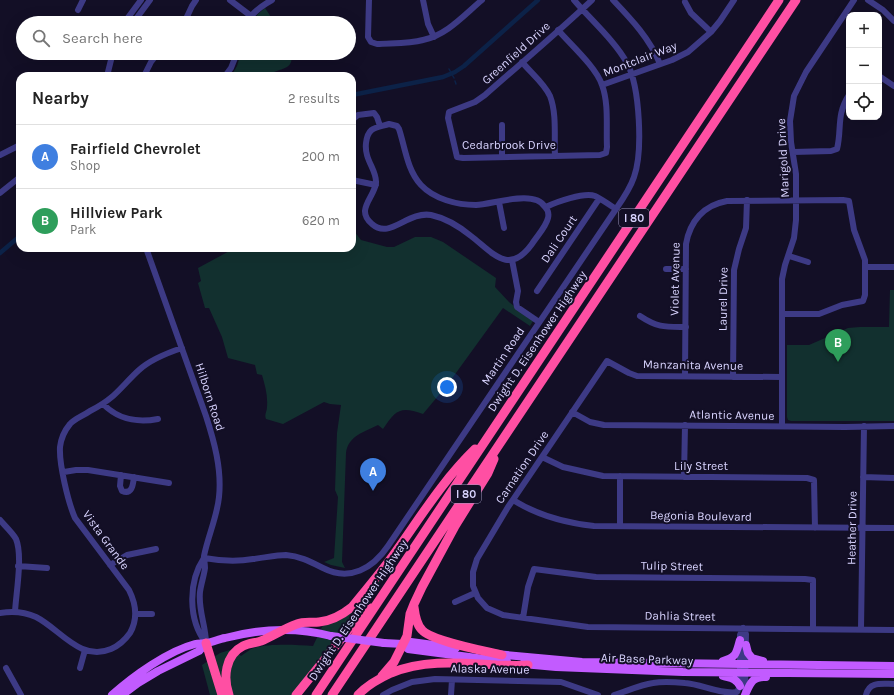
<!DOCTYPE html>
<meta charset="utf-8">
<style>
body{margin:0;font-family:Karla,sans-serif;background:#f6f6f6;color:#222}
.controls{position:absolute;right:12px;top:12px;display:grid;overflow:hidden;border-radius:8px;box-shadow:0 4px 16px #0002}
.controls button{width:36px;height:36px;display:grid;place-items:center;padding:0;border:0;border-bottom:1px solid #e0e0e0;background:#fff;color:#222;font:20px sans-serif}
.you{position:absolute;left:447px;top:387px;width:14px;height:14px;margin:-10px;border:3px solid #fff;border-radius:50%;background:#1a73e8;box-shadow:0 0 0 6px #1a73e833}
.badge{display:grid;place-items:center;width:26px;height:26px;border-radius:50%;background:#db2777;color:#fff;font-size:13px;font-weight:700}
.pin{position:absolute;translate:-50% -33px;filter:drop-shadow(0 1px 2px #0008)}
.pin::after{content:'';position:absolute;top:21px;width:14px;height:12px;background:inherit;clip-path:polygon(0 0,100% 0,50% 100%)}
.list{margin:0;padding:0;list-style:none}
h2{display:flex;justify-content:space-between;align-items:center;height:52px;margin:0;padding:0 16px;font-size:17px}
h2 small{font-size:13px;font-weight:400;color:#767676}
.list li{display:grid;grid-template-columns:26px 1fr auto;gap:12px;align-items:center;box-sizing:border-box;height:64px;padding:0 16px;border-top:1px solid #e0e0e0}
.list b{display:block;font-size:15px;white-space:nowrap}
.list p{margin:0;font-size:13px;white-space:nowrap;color:#767676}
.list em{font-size:13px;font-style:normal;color:#767676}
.icon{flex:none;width:22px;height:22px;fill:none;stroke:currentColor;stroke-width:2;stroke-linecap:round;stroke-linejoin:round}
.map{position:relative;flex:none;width:894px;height:695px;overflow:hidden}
.search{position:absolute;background:#fff;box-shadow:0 4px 16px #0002;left:16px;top:16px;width:340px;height:44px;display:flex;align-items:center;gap:10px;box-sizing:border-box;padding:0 14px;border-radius:22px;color:#767676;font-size:15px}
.panel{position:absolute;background:#fff;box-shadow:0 4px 16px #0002;left:16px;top:72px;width:340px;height:180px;border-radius:12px}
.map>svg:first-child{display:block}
.green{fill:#12302f}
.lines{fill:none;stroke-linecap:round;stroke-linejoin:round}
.stream{stroke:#0c2248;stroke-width:1.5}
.canal{stroke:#0c2248;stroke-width:4.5}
.minor{stroke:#3d3a85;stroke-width:6}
.major{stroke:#c25bff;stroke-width:8}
.highway{stroke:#ff4fa3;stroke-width:9}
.major-bridge{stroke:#c25bff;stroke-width:8}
.labels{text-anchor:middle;stroke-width:4;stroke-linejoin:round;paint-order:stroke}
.shield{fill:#130f26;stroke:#9e99be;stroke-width:1}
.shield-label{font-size:11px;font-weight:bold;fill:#d9d4ff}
.street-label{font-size:12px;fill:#d9d4ff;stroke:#130f26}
</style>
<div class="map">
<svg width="894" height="695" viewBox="0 0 894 695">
<rect width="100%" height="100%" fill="#130f26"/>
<path class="green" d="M265,8L275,23H251L258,14Z
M241,53H291C295,72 278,67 268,76H237L233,73L237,66Z
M352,227L354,231L361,240L387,247H394L415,237H431L443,242L496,278L495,287L509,302L533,321L530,326L503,308L448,384L423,414C400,406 396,410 383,429L378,425C364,432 348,436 346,453L342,562L345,568L331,565L324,562L334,558L338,497L335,490L337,433L341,405L330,404L324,402L283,424L266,419C264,414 267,412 267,407C268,396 265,385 262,375L257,374L255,365L228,358L222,337L209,308H205L198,283L201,281L198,268L235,248H352Z
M890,290H894V421H791L788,420L787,417V345H809L848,328L860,327H889Z
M397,558L302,695H210L202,665L220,653L233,649L241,656C244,654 248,651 251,649C267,643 296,645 313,646L323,625L335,622Z"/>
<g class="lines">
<path class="stream" d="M449,69L454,78
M455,81L456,84"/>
<path class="canal" d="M352,95L443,77L455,72L464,66L538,0
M0,253L20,236"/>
<path class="minor" d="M230,0L251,16
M369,0L368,37L371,42L377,44C392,43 409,44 423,40C447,35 464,15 482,0
M423,0L428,24L434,37
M613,0C632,20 650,39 660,64
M868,0L883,10L894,21
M685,2L691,13L711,32
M78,10L83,0
M124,23L141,0
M133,23L150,0
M184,23L192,6L196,0
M246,23C252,13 261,6 272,0
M558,30C571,45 596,67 602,85C609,104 606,127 607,147L606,153L600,155L463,158L457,157L448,118L449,112L475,102L485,95C520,64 557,33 592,0
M522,62C531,73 544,83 550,96C557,114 554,137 555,156
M107,76L112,56V53
M144,76L151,62L158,53
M225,76L231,68L237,53
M879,76L894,86
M602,85L672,60L688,52L711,32L720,21L734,0
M352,120L358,115L374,113L377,117L380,126
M389,124L397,126L399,129C405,147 407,170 421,185C434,199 457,205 476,205C494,204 535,189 545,207C548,210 549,214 548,218C546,227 537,236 532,244C509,276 493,253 471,236C460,227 445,218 431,215C407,211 390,240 372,224C355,210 374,198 376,183C377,170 364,160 366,143C368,127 375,128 389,124Z
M502,125V157
M793,152L831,151L837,149C842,129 836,115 849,95
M0,155L20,145
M352,180L376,185
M0,193L20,177
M499,202L504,228
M546,207C556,202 584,192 595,196C602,199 609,205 616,209
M146,248L206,416C214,441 222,469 219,497C217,517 208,536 204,556C204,560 205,564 205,568C204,576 201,584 200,592C198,610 206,626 206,643
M789,256L808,262
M512,260L518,291L516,302L517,307L539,322
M866,267H894
M666,269H686
M537,291L599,199
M640,316C658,328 665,327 686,327
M685,376L686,244C690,221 704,205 727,201L843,200L849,201L854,230L865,260V295L863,301L842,305L819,314H782
M733,377L734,270L739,249L746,228L747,200
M782,377L637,376L629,373L607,361L508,507L477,559L473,572V586L478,598L487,608L503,615L588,627L894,630
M103,404C119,420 137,423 158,419
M572,412L590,422L604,425L845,427L894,426
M782,426V279L785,265L794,238L796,220V174L791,142L790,121L794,96L806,72L854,0
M542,457L563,467L603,476L807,478L814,480L815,528
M64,472L76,470H88L169,483
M121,475L120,486L122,491C132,495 133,485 134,477
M684,477L685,425
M863,477L894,478
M513,500C537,515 566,523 594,526L894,528
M0,520C5,526 12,532 16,539C23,556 16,593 15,612
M620,526V476
M204,558C221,561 236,562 253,559C264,558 275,555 286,555C300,556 311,562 323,568C350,582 373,568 388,546L616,209C623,199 630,189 634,177C643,152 640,87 627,63C615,41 590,19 574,0
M204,558C188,582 188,620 206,643
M110,565L127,555L156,549
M18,566L47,568
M455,602L475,593
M0,613C12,611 25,612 36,617C60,629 80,662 111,649C118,646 125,640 130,633C138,619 136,604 129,590L75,518C68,502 59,464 60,447C61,439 65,430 70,424C76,418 83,416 90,411C98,407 106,402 113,396C122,388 130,378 139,370C151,359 167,353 182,348
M136,614H152
M523,618L528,587L534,569L596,577L805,579L813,580V629
M743,628L746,634L745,694
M861,629L864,426
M6,668L21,695
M80,668L85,650
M740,686V635L743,628
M383,695L392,690L412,682L435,679L561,682L598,695
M451,695L452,680
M614,695C627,691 640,685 653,683C663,681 675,682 685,683C701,684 722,695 737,692L740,686
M866,695C869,681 882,684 894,684"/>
<path class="major" d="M384,643L403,644L411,642L456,648
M403,644L408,649L507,662
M746,645L748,653L752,658L763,661
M495,654L582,662L894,666
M723,661C737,657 736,653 740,640
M523,664L556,667L683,672L894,674
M723,676C730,678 736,678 740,686
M112,695C133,676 168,651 195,644C199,643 203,644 207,643C213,642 219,639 225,638C259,629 296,627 331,636
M122,695L138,683L158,671L199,651L206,643
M745,695C750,684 752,676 766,677"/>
<path class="highway" d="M414,607C415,615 416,624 422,630C431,641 486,651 502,655
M206,643L222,695
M382,676L394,662L407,636L410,614L414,604L422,587L455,526L488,473L494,459
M229,695C223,678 225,655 243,646C249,643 255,643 261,641C273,636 285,628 297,624C304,621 312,623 319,622C331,621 342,615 352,607C368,587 385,568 399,547C423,513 445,478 475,449
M296,695L358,618L371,608
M316,695L779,0
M332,695L796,0
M358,695C367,685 378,679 391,673C425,659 460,663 497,665C507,665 517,666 528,665"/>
<path class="major-bridge" d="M331,636L384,643"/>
</g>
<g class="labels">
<g class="shield">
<rect x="619" y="209" width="30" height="18" rx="3"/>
<rect x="451" y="485" width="30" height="18" rx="3"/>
</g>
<g class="shield-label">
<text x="634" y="222">I 80</text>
<text x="466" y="498">I 80</text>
</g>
<g class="street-label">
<text transform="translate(516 53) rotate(-42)" y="4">Greenfield Drive</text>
<text transform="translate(640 59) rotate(-21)" y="4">Montclair Way</text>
<text x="509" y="149">Cedarbrook Drive</text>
<text transform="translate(783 158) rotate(-93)" y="4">Marigold Drive</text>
<text transform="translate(559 239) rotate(-56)" y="4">Dali Court</text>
<text transform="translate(675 279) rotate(-89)" y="4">Violet Avenue</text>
<text transform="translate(723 299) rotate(-89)" y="4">Laurel Drive</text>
<text transform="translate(537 341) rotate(-56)" y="4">Dwight D. Eisenhower Highway</text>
<text transform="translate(503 356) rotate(-56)" y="4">Martin Road</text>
<text transform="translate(693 365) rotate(1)" y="4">Manzanita Avenue</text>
<text transform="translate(210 397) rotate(72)" y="4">Hilborn Road</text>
<text transform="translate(732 415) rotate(1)" y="4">Atlantic Avenue</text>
<text x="701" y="470">Lily Street</text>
<text transform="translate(522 467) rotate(-56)" y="4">Carnation Drive</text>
<text transform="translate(701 516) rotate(1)" y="4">Begonia Boulevard</text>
<text transform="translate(852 528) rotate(-89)" y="4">Heather Drive</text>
<text transform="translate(106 540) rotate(54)" y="4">Vista Grande</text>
<text transform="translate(672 566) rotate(1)" y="4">Tulip Street</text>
<text transform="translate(358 610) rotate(-56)" y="4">Dwight D. Eisenhower Highway</text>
<text transform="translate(680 616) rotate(1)" y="4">Dahlia Street</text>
<text transform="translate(647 659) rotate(2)" y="4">Air Base Parkway</text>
<text transform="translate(490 669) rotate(1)" y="4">Alaska Avenue</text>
</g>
</g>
</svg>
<div class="controls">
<button>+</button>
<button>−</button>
<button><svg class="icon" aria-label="locate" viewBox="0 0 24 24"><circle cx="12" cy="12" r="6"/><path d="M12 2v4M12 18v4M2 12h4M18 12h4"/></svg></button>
</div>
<div class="you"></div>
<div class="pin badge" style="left:373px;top:491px;background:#3f7fe0">A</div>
<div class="pin badge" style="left:838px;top:362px;background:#2e9e5b">B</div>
<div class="search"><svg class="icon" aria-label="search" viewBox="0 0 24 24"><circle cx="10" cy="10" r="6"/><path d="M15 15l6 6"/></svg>Search here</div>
<section class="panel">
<h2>Nearby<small>2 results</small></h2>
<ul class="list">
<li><span class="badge" style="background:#3f7fe0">A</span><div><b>Fairfield Chevrolet</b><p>Shop</p></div><em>200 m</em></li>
<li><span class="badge" style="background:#2e9e5b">B</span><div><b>Hillview Park</b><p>Park</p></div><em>620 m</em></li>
</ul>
</section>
</div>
